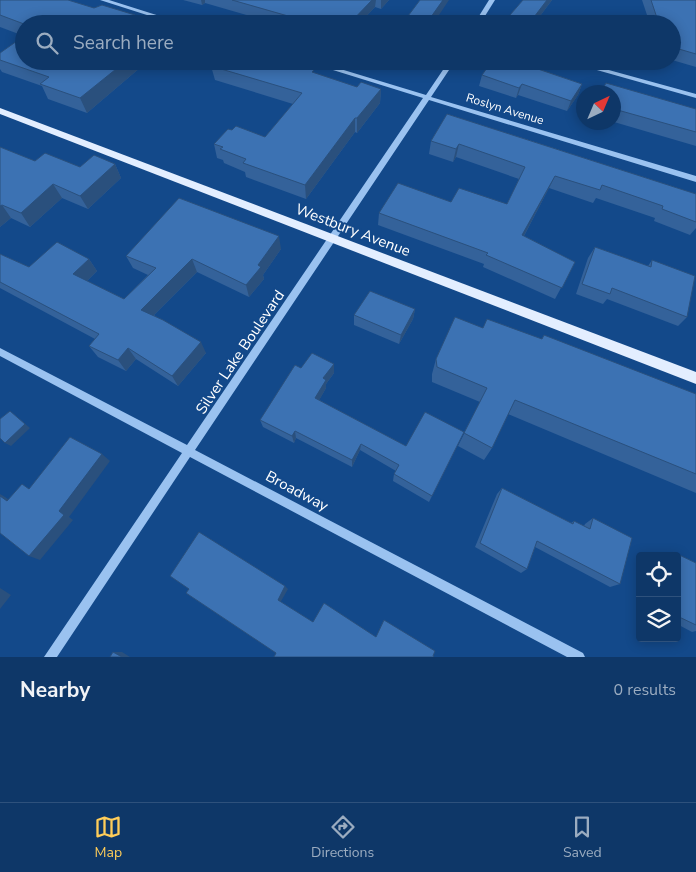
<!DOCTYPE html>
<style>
body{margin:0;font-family:"Nunito Sans",sans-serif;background:#1c4271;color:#f1f3f6}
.controls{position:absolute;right:15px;bottom:15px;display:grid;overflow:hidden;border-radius:5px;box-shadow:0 2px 12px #0003}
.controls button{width:45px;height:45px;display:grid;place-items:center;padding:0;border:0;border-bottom:1px solid #2e517c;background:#0e3768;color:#f1f3f6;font:25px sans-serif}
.compass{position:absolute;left:576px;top:85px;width:45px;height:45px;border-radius:50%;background:#0e3768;box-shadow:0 2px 12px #0003;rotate:44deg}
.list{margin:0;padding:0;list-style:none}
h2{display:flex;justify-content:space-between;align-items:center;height:65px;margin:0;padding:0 20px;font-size:21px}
h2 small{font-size:16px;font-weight:400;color:#9bacc0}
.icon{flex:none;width:28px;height:28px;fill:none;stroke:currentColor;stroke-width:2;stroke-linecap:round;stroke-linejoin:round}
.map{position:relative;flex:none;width:696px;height:657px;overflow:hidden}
.search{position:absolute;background:#0e3768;box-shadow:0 2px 12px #0003;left:15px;right:15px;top:15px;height:55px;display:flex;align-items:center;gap:12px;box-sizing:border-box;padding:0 18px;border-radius:28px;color:#9bacc0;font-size:19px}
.sheet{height:145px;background:#0e3768}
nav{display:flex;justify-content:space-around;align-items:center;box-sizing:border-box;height:70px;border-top:1px solid #2e517c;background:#0e3768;font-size:14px;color:#9bacc0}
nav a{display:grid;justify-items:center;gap:2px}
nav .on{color:#ffcd59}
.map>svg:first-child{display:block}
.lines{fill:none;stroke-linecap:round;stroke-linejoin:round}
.minor{fill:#9ac2f0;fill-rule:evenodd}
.major{fill:#e3eeff;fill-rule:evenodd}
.wall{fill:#34629a}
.shaded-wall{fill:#2a507d}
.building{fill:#3c72b3;stroke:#2a507d}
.labels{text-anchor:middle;stroke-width:4;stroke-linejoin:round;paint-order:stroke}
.far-street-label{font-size:12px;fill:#fff;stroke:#13498a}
.street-label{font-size:15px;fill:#fff;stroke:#13498a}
</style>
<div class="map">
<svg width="696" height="657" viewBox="0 0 696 657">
<rect width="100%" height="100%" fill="#13498a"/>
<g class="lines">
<path class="minor" d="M100,0H109L185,24H175Z
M489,0H495L480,24H474Z
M304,61H314L426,95L449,61H455L431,97L696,176V182L429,100L195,450L583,653L585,657H567L190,457L57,657H44L182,453L0,356V348L187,445L423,98Z
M565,61H576L696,94V98Z"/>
<path class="major" d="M0,108L696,372V384L0,114Z"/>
</g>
<path class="wall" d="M0,0L137,22L24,24V36L0,27Z
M183,0H389L381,9L375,7L359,24H278L205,3L202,5Z
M523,0H552L534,24H508L510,15Z
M642,0H696V67L672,60V24H650Z
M0,53L148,61L87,113L48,99L42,86L2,72L0,69Z
M394,61H406L404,64Z
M211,66L286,67L314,73L357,87L381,89L380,103L357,133L355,132L306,199L246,177L245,172L224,163L223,160L217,158L214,144L232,130L265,137L293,104L215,80Z
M533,67L582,84L578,95L567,111L518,95L516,98L479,86L482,75Z
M614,92L696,109V146L614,122Z
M447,114L696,194V228L690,235L654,221L655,218L596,198L593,203L549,188L524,236L575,262L555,299L483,267L484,264L378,225L379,213L451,202L507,204L519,179L456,157L453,162L429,154L431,141Z
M0,147L35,161L80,167L115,164L121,178L88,209L62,198L30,227L11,218L0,227Z
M595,247L648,266L652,260L687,317L678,326L607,299L603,304L576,294L588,258Z
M281,249L263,275L264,279L249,297L197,272L154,315L206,353L178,386L136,359L126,371L98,357L89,346L95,339L0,288V254L29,267L89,259L97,271L87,281L124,299L148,275L133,268L126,256Z
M415,309L413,319L399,344L354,325V315Z
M483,328L696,394V493L508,414L492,448L484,460L458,446L480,402L432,382V374L436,359Z
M301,368L334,373L326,384V388L319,400L406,446L464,432L429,502L393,481L394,474L396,471L360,450L352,467L296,438L294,443L263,427L260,420Z
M502,488L571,523L574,521L584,526L585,524L593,518L620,584L610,587L535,547L527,569L521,573L475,547L497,494Z
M673,552L696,563V631L692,632L677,624V556H663Z"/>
<path class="shaded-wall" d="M201,0H205V3L202,5Z
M372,0H376L375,7L359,24H349Z
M381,0H389L381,9Z
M443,0H449L433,24H426Z
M547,0H552L534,24H530L531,21Z
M135,15L138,24L129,20Z
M126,61H148L87,113L80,98Z
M522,84L518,95L516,98L519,88Z
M582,84L578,95L567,111L571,101Z
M381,89L380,103L357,133V118Z
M355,118V132L306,199L305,185Z
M459,144L456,157L453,162L456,149Z
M115,164L121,178L88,209L80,196Z
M555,176L549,188L518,247L522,235Z
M53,184L62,198L30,227L21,213Z
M2,205L11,218L0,227V206Z
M279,236L281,249L263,275L264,279L249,297L246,285L258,265Z
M89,259L97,271L82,286L73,274Z
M192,259L197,272L148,321L141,310Z
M415,309L413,319L399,344L401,335Z
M201,342L206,353L178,386L172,376Z
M128,348L136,359L126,371L118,360Z
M334,364V373L326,384V388L316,406L315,398L323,378Z
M15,415L30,428L11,446L5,443Z
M295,431L296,438L294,443L292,436Z
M361,444L360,450L352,467V460Z
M102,454L110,461L69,517L73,520L40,560L29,556L59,511Z
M0,494L5,497L18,506L7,501L0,496Z
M285,586L288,589L280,603L278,600Z
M0,588L11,595L0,609Z
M113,652H122L130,657H122Z"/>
<path class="building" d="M0,0H68L94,8L102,5L135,15L129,20L143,24H24L0,15Z
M232,0H372L349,24H316Z
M420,0H443L426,24H402Z
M523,0H547L531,21L510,15Z
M651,0H696V54L672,47V24H659Z
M24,36V61H126L80,98L40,84L49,77L0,60V53Z
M216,61H268L286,67L289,63L314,70L312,72L357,87L361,82L381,89L357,118H355L305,185L243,163L246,159L220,149L223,147L214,144L228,129L232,130L236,126L265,137L302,93L211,66Z
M492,61H529L534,63L532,67L582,84L571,101L522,84L519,88L482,75Z
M606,83L696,109V132L614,109V92H601Z
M447,114L696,194V222L662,209L663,206L602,185L600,190L555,176L522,235L575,262L562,288L486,255L488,253L379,213L398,183L451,202L459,188L507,204L525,167L459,144L456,149L431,141Z
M0,147L35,161L45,153L80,167L94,155L115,164L80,196L53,184L21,213L2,205L0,206Z
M179,198L279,236L258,265L261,267L246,285L192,259L141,310L163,320L201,342L172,376L128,348L118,360L89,346L99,334L0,282V254L29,267L57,242L89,259L73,274L124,299L156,268L126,256Z
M595,247L651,267L652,260L695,276L687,317L612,288L610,294L582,284Z
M370,291L415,309L401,335L354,315Z
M455,317L483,328L487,319L542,339L544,335L696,394V474L515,400L492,448L464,433L487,388L437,367L436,359Z
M312,353L334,364L323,378L326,380L315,398L406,446L425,412L464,432L432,496L394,474L399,465L361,444L352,460L295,431L292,436L260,420L295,365L301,368Z
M10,411L25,424L5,443L0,438V419Z
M70,437L102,454L59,511L64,515L29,556L0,533V496L7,501L22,484L29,489Z
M502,488L573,524L574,521L590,529L593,518L632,538L620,584L537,541L527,569L480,543Z
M199,532L285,586L278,600L313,622L324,603L376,637L384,620L435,651L433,656L434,657H274L276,653L186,593L189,589L170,576Z
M673,552L696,563V625L677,616V556H672Z
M113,652L122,657H110Z"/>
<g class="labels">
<g class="far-street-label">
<text transform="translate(505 109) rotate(17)" y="4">Roslyn Avenue</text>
</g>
<g class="street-label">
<text transform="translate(353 230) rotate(21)" y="5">Westbury Avenue</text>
<text transform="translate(240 352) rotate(-56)" y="5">Silver Lake Boulevard</text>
<text transform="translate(297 491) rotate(28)" y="5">Broadway</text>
</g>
</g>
</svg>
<div class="controls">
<button><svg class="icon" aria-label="locate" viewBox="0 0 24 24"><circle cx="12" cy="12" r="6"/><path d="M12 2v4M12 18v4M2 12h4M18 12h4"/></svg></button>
<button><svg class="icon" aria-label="layers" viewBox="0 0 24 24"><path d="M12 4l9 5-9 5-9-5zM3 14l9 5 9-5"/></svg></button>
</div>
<svg class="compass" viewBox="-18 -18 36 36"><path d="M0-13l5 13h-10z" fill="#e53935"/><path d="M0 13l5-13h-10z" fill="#9bacc0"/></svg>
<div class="search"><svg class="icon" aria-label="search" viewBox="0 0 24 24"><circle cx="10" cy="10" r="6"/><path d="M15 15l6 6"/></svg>Search here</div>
</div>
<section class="sheet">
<h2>Nearby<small>0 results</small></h2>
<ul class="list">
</ul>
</section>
<nav>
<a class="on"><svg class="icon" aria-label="map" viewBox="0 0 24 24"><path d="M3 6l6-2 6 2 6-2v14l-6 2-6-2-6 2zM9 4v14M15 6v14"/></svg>Map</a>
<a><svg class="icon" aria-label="directions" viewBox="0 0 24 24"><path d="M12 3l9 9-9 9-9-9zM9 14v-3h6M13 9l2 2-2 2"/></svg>Directions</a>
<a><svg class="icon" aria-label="saved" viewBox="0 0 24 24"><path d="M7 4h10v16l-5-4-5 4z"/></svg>Saved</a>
</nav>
